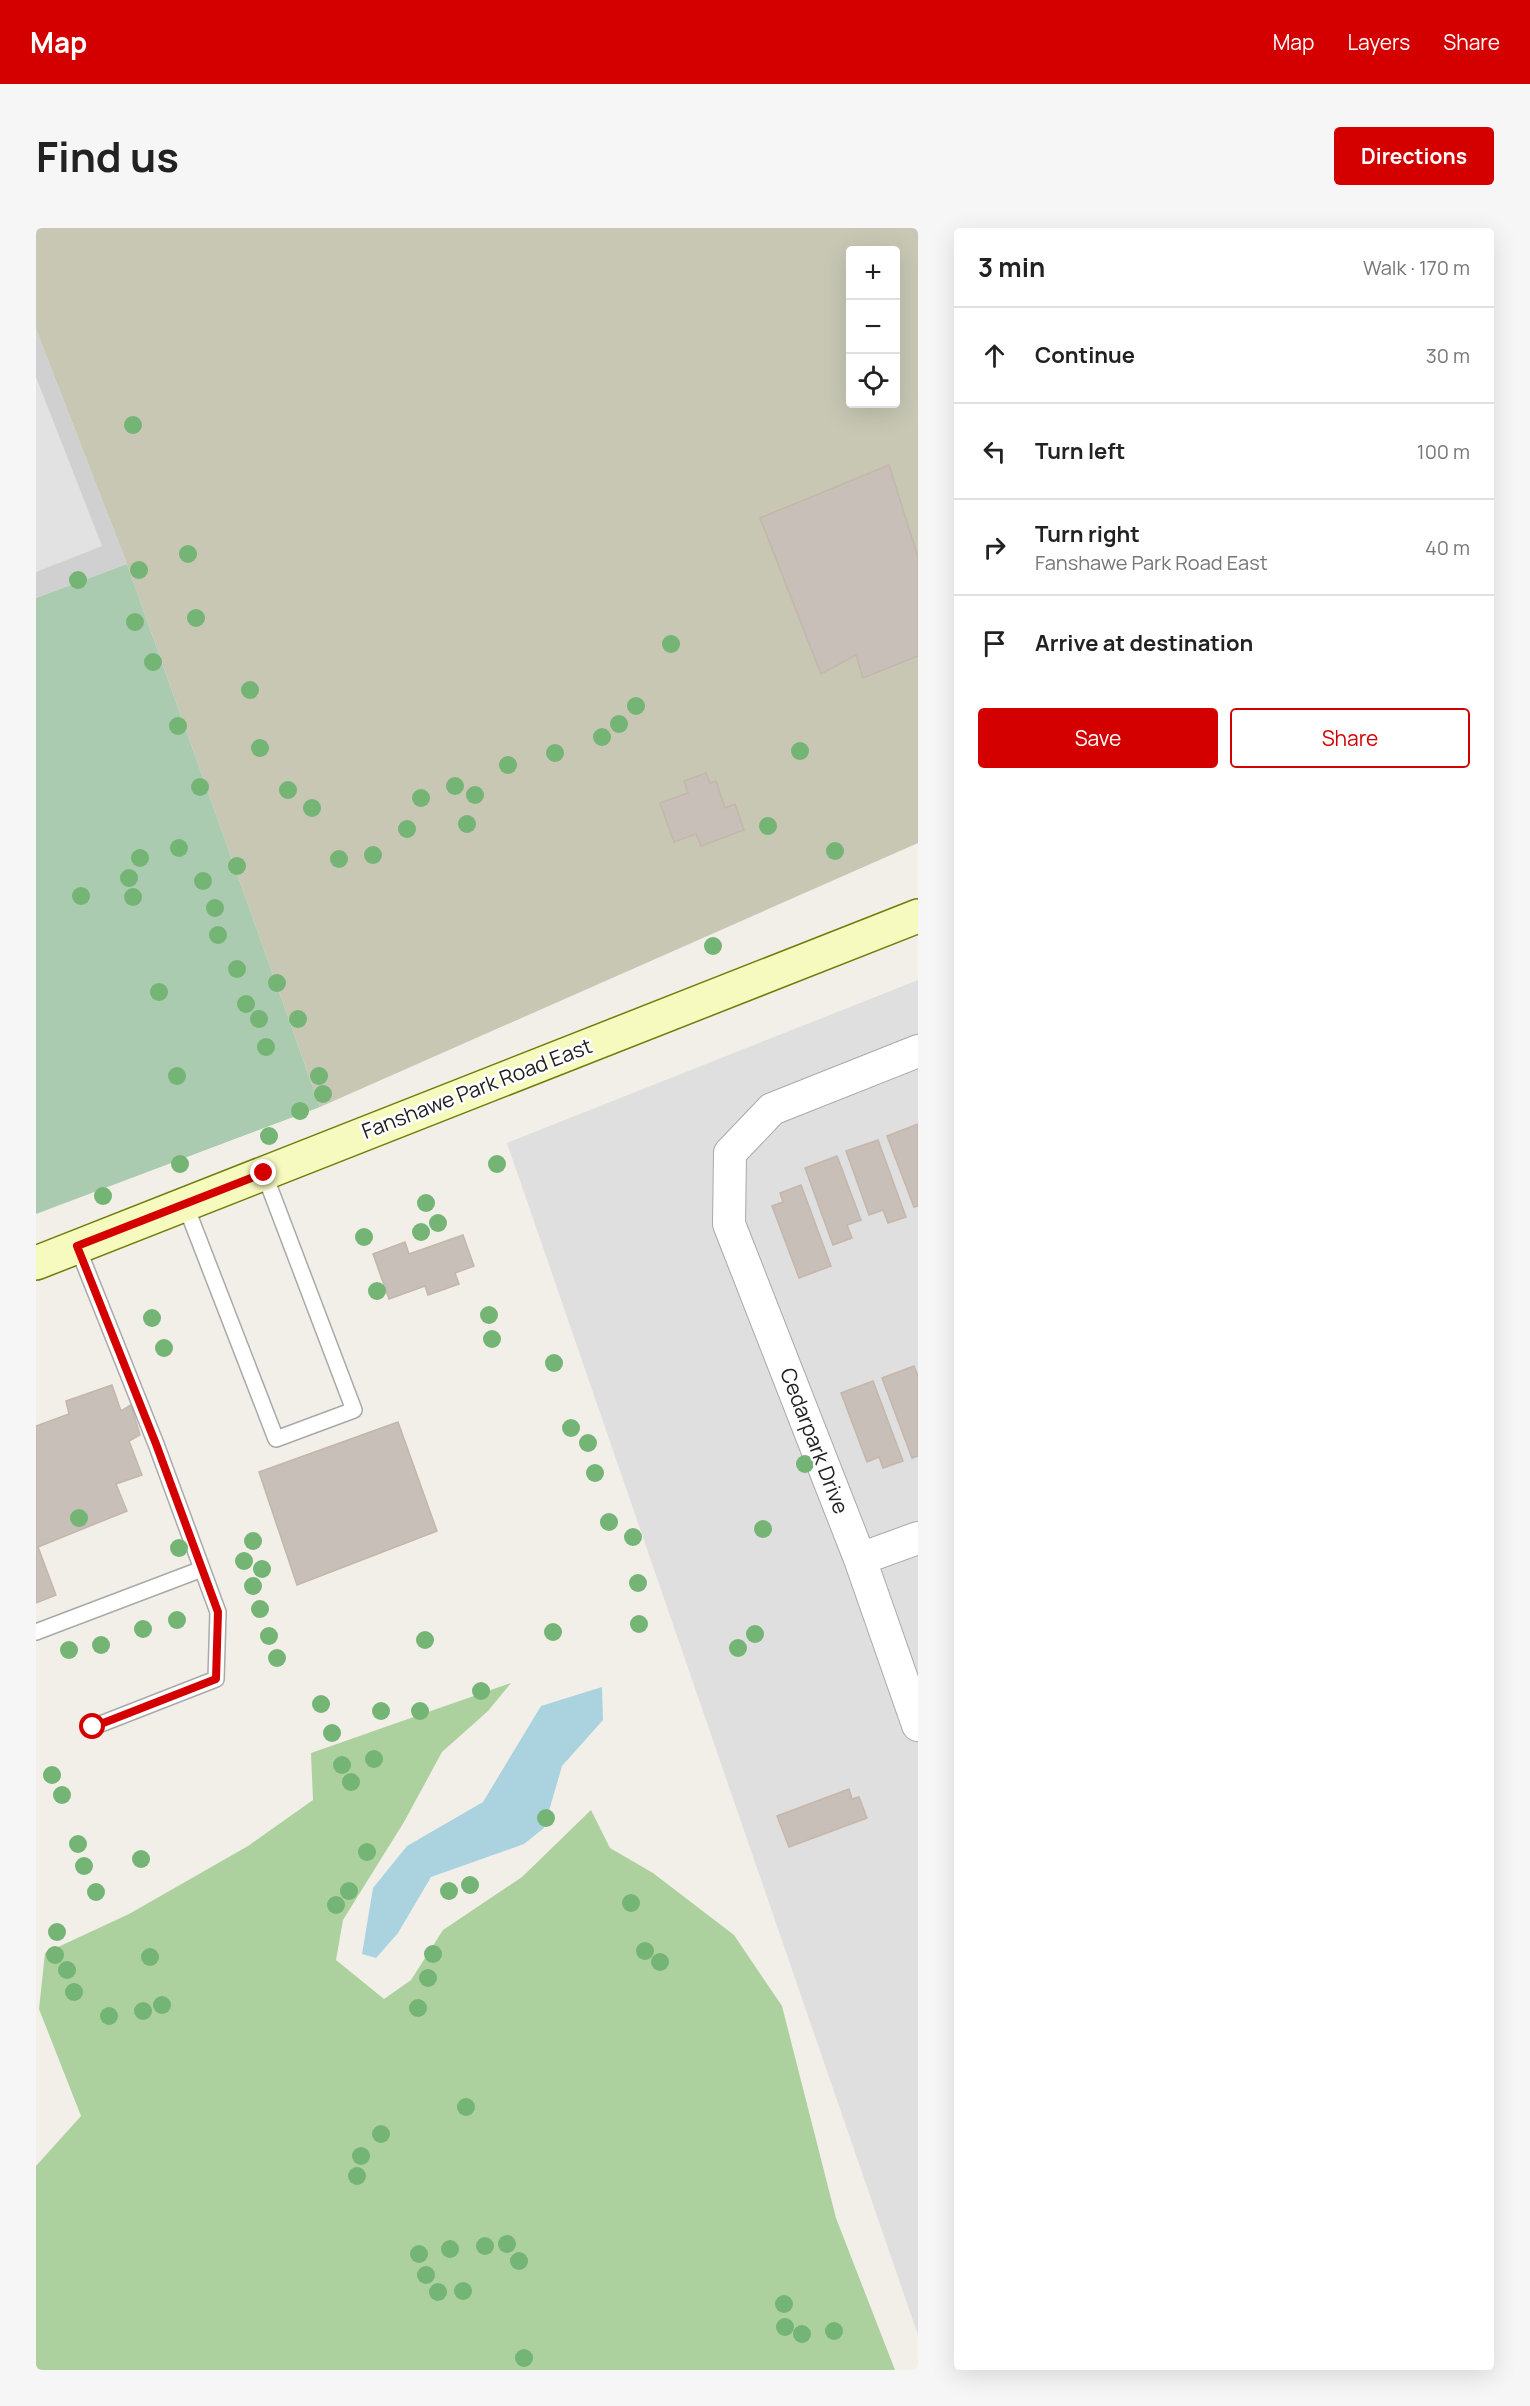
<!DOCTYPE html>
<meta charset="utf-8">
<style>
body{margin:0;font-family:Manrope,sans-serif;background:#f6f6f6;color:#222}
.controls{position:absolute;right:18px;top:18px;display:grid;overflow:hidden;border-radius:6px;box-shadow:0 6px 24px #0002}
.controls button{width:54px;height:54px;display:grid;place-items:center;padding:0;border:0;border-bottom:2px solid #e0e0e0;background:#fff;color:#222;font:30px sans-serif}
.stop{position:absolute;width:18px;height:18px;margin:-14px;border:4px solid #d40000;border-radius:50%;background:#fff}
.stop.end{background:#d40000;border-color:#fff;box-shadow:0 2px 6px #0008}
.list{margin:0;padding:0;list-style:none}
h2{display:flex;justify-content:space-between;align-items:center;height:78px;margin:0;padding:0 24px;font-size:26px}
h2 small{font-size:20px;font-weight:400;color:#767676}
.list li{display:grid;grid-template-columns:39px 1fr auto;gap:18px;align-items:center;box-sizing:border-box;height:96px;padding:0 24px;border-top:2px solid #e0e0e0}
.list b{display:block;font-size:22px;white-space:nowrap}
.list p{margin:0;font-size:20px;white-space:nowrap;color:#767676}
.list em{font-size:20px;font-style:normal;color:#767676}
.actions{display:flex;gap:12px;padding:18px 24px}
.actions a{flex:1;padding:14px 0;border:2px solid #d40000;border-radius:6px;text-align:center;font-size:21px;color:#d40000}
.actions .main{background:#d40000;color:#fff}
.icon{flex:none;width:33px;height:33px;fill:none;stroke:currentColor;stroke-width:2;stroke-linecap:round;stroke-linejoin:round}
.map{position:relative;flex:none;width:882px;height:2142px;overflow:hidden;border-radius:6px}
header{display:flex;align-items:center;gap:36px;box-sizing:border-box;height:84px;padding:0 30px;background:#d40000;color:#fff}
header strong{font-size:28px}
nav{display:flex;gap:33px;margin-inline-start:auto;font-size:21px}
.intro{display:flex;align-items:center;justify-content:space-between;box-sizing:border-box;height:144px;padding:0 36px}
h1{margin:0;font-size:42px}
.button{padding:15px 27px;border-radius:6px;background:#d40000;color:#fff;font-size:21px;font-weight:700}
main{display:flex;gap:36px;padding:0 36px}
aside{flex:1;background:#fff;border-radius:6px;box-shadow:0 6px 24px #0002}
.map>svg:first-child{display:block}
.residential{fill:#e0dfdf}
.religious{fill:#d0d0d0}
.construction{fill:#c7c7b4;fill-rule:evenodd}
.forest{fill:#add19e}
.cemetery{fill:#aacbaf}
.parking{fill:#e2e2e2}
.water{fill:#aad3df}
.building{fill:#c7bfb8;stroke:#c4b6ab;stroke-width:1.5}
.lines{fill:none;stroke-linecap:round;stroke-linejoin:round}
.lane-casing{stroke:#a9a9a9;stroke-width:18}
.street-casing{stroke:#a9a9a9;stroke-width:34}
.secondary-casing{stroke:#707d05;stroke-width:36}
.lane{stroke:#fff;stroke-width:15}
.street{stroke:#fff;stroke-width:32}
.secondary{stroke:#f7fabf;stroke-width:33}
.tree{fill:#74b475}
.route{stroke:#d40000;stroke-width:8}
.labels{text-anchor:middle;stroke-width:5;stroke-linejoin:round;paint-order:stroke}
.street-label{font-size:21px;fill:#222;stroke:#fff}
</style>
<header>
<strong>Map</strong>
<nav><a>Map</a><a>Layers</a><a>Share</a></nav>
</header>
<div class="intro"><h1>Find us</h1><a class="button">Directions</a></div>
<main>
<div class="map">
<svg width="882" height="2142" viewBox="0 0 882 2142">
<rect width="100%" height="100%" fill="#f2efe9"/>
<path class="residential" d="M882,752V2107L471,915Z"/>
<path class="religious" d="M0,101L91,336L0,370Z"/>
<path class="construction" d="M0,0H882V615L284,879L91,336L0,101ZM814,22H860V176H814Z"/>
<path class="forest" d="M475,1455L452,1483L406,1524L368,1594L307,1692L300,1732L348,1771L375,1752L407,1702L486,1649L555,1582L574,1620L617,1645L698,1707L746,1778L800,1990L859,2142H0V1938L45,1888L3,1781L9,1725L93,1686L212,1618L277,1572L275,1525Z"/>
<path class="cemetery" d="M91,336L284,879L0,986V370Z"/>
<path class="parking" d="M0,149L66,318L0,344Z"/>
<path class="water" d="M566,1459L567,1492L526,1538L508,1600L488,1616L395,1649L362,1705L340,1730L326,1726L337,1660L371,1618L447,1574L505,1478Z"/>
<path class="building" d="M853,237L882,329V428L827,450L820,427L785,446L724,290Z
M670,545L674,555L680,553L689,580L699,576L708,602L665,618L660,606L638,614L624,575L652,565L648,553Z
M882,896V978L878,979L851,908Z
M842,912L870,989L852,995L847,982L833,987L810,923Z
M801,928L825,992L811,997L816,1010L797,1017L769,940Z
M765,957L795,1038L763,1050L736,978L747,974L744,965Z
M427,1007L438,1038L419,1045L423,1056L392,1067L389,1058L353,1071L337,1026L369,1014L373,1026Z
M878,1138L882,1148V1228L876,1230L846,1150Z
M837,1153L867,1233L847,1240L843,1229L831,1234L805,1165Z
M76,1157L85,1183L95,1177L104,1207L93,1213L106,1247L80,1256L91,1283L2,1319L20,1367L0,1375V1198L33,1186L30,1173Z
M362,1194L401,1303L261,1357L223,1244Z
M813,1561L816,1571L823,1569L831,1590L753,1619L741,1588Z"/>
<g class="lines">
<defs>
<path id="lane" d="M149,976L240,1211L318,1182L228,945
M41,1018L120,1216L182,1384L180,1451L57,1499
M0,1404L166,1341"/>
<path id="street" d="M882,823L736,881L694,925L693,996L824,1331L882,1497
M824,1331L882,1310"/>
<path id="secondary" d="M0,1035L882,688"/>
</defs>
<use href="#lane" class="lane-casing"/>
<use href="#street" class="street-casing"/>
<use href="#secondary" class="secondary-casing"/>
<use href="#lane" class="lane"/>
<use href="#street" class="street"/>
<use href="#secondary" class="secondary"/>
</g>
<g class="tree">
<circle cx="97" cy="197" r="9"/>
<circle cx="152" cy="326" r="9"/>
<circle cx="103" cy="342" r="9"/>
<circle cx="42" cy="352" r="9"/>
<circle cx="160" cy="390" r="9"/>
<circle cx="99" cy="394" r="9"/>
<circle cx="635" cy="416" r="9"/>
<circle cx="117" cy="434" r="9"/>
<circle cx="214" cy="462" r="9"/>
<circle cx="600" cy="478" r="9"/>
<circle cx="583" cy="496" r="9"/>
<circle cx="142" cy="498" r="9"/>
<circle cx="566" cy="509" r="9"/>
<circle cx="224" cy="520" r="9"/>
<circle cx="764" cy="523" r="9"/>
<circle cx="519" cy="525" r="9"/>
<circle cx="472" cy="537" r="9"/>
<circle cx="419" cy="558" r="9"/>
<circle cx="164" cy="559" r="9"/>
<circle cx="252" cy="562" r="9"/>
<circle cx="439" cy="567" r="9"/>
<circle cx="385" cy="570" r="9"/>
<circle cx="276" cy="580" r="9"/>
<circle cx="431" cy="596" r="9"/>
<circle cx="732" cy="598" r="9"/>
<circle cx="371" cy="601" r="9"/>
<circle cx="143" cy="620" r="9"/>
<circle cx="799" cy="623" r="9"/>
<circle cx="337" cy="627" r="9"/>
<circle cx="104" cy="630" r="9"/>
<circle cx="303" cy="631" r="9"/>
<circle cx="201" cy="638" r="9"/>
<circle cx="93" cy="650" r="9"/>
<circle cx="167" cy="653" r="9"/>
<circle cx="45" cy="668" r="9"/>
<circle cx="97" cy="669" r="9"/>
<circle cx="179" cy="680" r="9"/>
<circle cx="182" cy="707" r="9"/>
<circle cx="677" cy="718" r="9"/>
<circle cx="201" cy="741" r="9"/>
<circle cx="241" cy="755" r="9"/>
<circle cx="123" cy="764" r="9"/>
<circle cx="210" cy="776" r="9"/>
<circle cx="223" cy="791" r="9"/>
<circle cx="262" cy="791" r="9"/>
<circle cx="230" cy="819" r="9"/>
<circle cx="141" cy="848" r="9"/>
<circle cx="283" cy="848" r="9"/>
<circle cx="287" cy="866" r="9"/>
<circle cx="264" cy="883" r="9"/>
<circle cx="233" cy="908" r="9"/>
<circle cx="144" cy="936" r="9"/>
<circle cx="461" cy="936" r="9"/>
<circle cx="67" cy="968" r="9"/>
<circle cx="390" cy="975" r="9"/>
<circle cx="402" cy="995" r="9"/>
<circle cx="385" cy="1004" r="9"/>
<circle cx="328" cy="1009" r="9"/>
<circle cx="341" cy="1063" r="9"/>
<circle cx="453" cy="1087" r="9"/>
<circle cx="116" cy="1090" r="9"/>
<circle cx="456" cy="1111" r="9"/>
<circle cx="128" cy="1120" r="9"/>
<circle cx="518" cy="1135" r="9"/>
<circle cx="535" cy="1200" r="9"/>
<circle cx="552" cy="1215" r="9"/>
<circle cx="769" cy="1236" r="9"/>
<circle cx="559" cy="1245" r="9"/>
<circle cx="43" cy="1290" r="9"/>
<circle cx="573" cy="1294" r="9"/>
<circle cx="727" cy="1301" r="9"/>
<circle cx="597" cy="1309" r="9"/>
<circle cx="217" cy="1313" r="9"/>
<circle cx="143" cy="1320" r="9"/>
<circle cx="208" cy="1333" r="9"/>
<circle cx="226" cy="1341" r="9"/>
<circle cx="602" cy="1355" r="9"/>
<circle cx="217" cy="1358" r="9"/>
<circle cx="224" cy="1381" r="9"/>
<circle cx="141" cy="1392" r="9"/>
<circle cx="603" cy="1396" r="9"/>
<circle cx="107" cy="1401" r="9"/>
<circle cx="517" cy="1404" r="9"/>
<circle cx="719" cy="1406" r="9"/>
<circle cx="233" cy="1408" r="9"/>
<circle cx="389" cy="1412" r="9"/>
<circle cx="65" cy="1417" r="9"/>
<circle cx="702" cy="1420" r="9"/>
<circle cx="33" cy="1422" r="9"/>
<circle cx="241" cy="1430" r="9"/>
<circle cx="445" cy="1463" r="9"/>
<circle cx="285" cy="1476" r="9"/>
<circle cx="345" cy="1483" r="9"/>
<circle cx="384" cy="1483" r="9"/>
<circle cx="296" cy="1505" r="9"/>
<circle cx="338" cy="1531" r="9"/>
<circle cx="306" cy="1537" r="9"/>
<circle cx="16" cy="1547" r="9"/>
<circle cx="315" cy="1554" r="9"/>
<circle cx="26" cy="1567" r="9"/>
<circle cx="510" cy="1590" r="9"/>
<circle cx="42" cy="1616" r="9"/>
<circle cx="331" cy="1624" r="9"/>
<circle cx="105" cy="1631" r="9"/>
<circle cx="48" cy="1638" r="9"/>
<circle cx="434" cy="1657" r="9"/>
<circle cx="313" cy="1663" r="9"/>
<circle cx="413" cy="1663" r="9"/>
<circle cx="60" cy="1664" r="9"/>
<circle cx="595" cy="1675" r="9"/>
<circle cx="300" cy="1677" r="9"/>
<circle cx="21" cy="1704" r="9"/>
<circle cx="609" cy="1723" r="9"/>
<circle cx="397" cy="1726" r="9"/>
<circle cx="19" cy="1727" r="9"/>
<circle cx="114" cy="1729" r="9"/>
<circle cx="624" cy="1734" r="9"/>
<circle cx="31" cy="1742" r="9"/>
<circle cx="392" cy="1750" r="9"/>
<circle cx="38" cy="1764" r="9"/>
<circle cx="126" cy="1777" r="9"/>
<circle cx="382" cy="1780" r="9"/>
<circle cx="107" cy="1783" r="9"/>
<circle cx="73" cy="1788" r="9"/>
<circle cx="430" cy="1879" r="9"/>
<circle cx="345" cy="1906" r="9"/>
<circle cx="325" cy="1928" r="9"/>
<circle cx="321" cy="1948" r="9"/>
<circle cx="471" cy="2016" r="9"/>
<circle cx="449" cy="2018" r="9"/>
<circle cx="414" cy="2021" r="9"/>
<circle cx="383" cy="2026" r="9"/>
<circle cx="483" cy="2033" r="9"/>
<circle cx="390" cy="2047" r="9"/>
<circle cx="427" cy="2063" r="9"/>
<circle cx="402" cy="2064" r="9"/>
<circle cx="748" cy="2076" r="9"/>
<circle cx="749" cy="2099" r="9"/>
<circle cx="798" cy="2103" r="9"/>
<circle cx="766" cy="2106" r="9"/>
<circle cx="488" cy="2130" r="9"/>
</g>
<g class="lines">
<path class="route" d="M57,1499L180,1451L182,1384L120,1216L41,1018L228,945"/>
</g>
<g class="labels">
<g class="street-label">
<text transform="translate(441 861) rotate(-21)" y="7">Fanshawe Park Road East</text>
<text transform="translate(778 1213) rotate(69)" y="7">Cedarpark Drive</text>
</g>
</g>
</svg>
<div class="controls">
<button>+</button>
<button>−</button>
<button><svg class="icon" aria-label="locate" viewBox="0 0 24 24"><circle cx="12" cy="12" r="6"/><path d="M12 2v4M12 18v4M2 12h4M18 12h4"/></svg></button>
</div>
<div class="stop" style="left:57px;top:1499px"></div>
<div class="stop end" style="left:228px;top:945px"></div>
</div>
<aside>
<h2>3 min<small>Walk · 170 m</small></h2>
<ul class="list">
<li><svg class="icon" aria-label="ahead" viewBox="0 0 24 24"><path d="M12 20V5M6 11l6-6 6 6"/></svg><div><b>Continue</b></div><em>30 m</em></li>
<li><svg class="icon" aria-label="left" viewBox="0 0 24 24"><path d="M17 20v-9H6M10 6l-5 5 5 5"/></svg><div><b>Turn left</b></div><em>100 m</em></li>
<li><svg class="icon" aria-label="right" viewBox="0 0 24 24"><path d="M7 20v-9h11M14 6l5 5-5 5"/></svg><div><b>Turn right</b><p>Fanshawe Park Road East</p></div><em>40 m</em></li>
<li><svg class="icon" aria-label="arrive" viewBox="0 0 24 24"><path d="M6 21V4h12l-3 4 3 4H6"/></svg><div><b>Arrive at destination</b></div></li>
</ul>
<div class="actions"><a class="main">Save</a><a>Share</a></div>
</aside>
</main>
